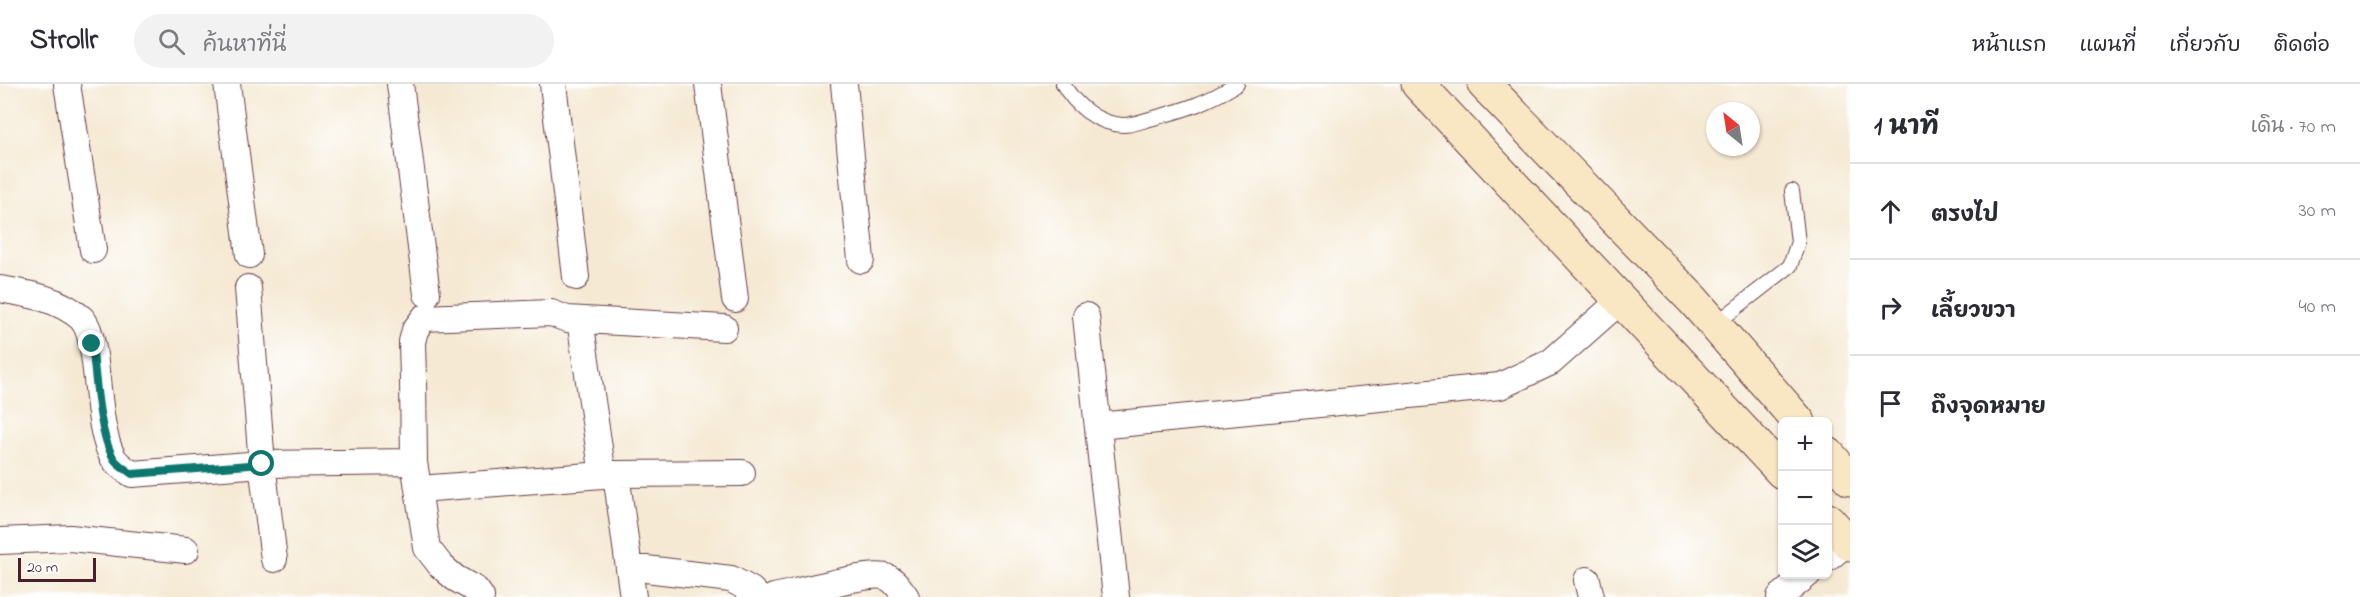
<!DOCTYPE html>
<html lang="th">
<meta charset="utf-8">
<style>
body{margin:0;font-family:"Indie Flower","Playpen Sans Thai",sans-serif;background:#f2f2f3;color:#2b2b33}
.controls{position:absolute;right:18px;bottom:18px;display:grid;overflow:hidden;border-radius:9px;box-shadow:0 2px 4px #0004}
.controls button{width:54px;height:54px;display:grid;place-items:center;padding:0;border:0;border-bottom:2px solid #e1e1e2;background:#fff;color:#2b2b33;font:30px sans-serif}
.compass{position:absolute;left:1706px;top:18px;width:54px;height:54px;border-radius:50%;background:#fff;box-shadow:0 2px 4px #0004;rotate:330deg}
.scale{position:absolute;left:18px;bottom:15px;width:78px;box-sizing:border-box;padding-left:6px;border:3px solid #4a1f2b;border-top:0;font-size:16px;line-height:21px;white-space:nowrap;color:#4a1f2b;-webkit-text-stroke:4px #fff;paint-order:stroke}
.stop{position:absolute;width:18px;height:18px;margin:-14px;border:4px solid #0f766e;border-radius:50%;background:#fff}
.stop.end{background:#0f766e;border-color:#fff;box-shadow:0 2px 6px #0008}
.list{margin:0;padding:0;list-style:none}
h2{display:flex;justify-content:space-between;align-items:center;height:78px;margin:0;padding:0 24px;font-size:26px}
h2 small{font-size:20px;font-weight:400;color:#7c7c81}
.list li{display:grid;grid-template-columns:39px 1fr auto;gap:18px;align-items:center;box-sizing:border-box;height:96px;padding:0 24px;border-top:2px solid #e1e1e2}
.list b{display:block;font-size:22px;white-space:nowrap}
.list em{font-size:20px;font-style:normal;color:#7c7c81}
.icon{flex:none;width:33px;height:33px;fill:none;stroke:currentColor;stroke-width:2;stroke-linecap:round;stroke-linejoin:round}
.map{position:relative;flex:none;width:1850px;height:513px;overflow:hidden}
header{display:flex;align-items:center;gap:36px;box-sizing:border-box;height:84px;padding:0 30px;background:#fff;border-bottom:2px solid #e1e1e2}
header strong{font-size:28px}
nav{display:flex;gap:33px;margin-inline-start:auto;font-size:21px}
.search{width:420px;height:54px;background:#f2f2f3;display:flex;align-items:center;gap:15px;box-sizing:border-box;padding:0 21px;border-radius:33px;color:#7c7c81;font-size:22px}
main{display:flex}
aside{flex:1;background:#fff}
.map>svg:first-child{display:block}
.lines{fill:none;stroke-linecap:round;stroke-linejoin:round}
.lane-casing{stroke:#643d44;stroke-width:16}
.street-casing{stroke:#643d44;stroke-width:28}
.secondary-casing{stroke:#643d44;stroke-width:35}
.lane{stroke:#fff;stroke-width:14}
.street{stroke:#fff;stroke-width:26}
.secondary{stroke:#f9e7c3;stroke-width:33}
.route{stroke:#0f766e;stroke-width:8}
</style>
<header>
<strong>Strollr</strong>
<div class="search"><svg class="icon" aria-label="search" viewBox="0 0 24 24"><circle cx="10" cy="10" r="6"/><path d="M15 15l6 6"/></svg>ค้นหาที่นี่</div>
<nav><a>หน้าแรก</a><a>แผนที่</a><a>เกี่ยวกับ</a><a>ติดต่อ</a></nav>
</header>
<main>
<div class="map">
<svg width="1850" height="513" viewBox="0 0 1850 513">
<rect width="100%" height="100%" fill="#fff"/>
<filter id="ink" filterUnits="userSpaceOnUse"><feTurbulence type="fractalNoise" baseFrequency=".0167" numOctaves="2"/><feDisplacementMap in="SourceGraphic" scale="12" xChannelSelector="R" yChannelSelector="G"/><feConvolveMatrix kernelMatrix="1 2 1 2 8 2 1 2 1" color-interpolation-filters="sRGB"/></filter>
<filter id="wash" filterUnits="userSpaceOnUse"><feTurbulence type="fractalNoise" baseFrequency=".008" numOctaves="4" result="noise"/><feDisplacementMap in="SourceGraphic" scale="24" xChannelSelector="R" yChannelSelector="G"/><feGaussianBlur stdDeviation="1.35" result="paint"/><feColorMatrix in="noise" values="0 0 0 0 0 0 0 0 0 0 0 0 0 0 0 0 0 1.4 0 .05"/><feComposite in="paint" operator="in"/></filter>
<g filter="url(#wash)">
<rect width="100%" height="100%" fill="#f5e9d3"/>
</g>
<g filter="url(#ink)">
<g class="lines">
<defs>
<path id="lane" d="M1063,0C1075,21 1097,40 1123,41C1131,41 1142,37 1150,35C1184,26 1207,19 1237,0
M1714,241L1790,182L1798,158L1792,107"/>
<path id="street" d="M67,0L93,166
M227,0L249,171
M400,0L427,210
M553,0L576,193
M708,0L735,215
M844,0L861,176
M248,204L262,380L274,475
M0,205C29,210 58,214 81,234C102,254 93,343 114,375C118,381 126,386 132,390L262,380L414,378
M1086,232L1116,513
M580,236L603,391
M1098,342L1500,302L1551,278L1621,216
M616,390L633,513
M419,405L616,390L742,389
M0,457L70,454L186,466
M1828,474L1848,458
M629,483L731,495L751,506L758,513
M1587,496L1591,513
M481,513L476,506L455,494L441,482L427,464L414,378L413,295L412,258L415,246L424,234L551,229L567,235L724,244
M774,513C793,509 872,487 886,493C895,496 900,505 906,513
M1780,513L1808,490"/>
<path id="secondary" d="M1418,0L1782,388
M1484,0L1694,217L1799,338
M1828,370L1850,395
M1828,436L1850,460"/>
</defs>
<use href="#lane" class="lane-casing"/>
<use href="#street" class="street-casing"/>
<use href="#secondary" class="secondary-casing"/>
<use href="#lane" class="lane"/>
<use href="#street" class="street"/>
<use href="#secondary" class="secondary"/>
</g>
</g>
<g class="lines" filter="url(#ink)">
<path class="route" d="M92,260C96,291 98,348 114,375C118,381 126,385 132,390L262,380"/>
</g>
</svg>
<div class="controls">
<button>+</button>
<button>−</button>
<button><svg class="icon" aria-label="layers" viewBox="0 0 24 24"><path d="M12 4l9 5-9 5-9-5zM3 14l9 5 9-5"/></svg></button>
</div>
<svg class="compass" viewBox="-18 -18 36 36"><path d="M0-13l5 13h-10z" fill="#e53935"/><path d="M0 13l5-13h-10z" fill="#7c7c81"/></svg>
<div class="scale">20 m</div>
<div class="stop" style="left:262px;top:380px"></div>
<div class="stop end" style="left:92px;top:260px"></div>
</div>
<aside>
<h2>1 นาที<small>เดิน · 70 m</small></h2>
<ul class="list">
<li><svg class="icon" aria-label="ahead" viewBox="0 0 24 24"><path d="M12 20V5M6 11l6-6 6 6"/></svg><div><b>ตรงไป</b></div><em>30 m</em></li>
<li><svg class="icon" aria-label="right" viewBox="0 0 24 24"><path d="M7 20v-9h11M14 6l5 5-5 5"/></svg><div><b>เลี้ยวขวา</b></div><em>40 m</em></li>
<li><svg class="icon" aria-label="arrive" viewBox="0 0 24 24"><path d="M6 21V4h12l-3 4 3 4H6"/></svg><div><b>ถึงจุดหมาย</b></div></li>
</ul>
</aside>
</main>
